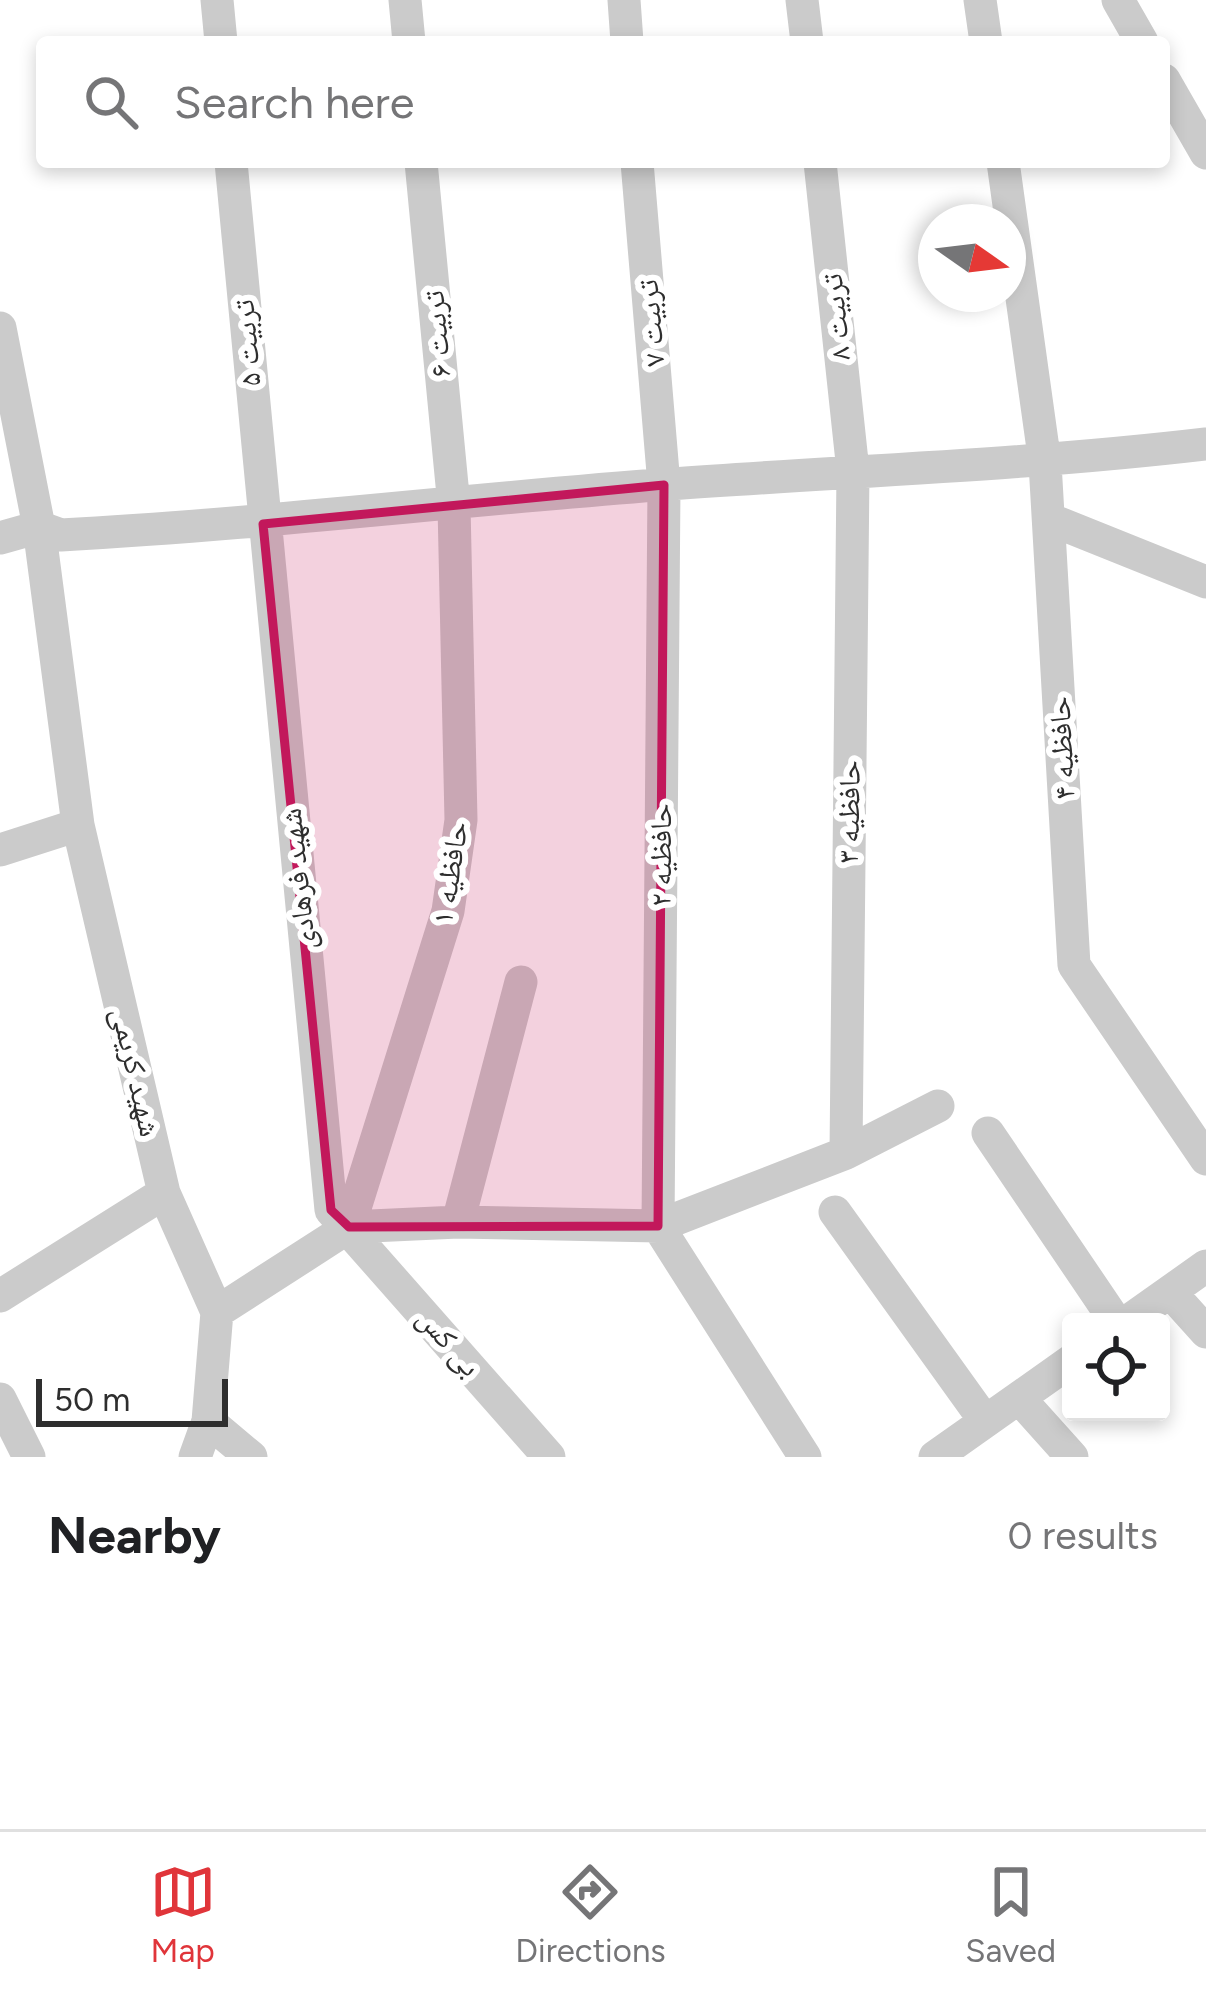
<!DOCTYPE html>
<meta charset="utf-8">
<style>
body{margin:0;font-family:Figtree,"Noto Naskh Arabic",sans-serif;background:#f2f2f2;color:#202124}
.controls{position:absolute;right:36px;bottom:36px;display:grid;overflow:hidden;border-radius:12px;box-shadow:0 6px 18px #0003}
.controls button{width:108px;height:108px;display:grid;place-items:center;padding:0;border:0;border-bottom:3px solid #e0e0e0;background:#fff;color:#202124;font:60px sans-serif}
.compass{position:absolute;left:918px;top:204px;width:108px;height:108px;border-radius:50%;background:#fff;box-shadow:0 6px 18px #0003;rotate:104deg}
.scale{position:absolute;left:36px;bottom:30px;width:192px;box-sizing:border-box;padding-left:12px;border:6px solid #2e2e2e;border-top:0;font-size:33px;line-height:42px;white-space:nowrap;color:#2e2e2e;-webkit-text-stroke:9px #fff;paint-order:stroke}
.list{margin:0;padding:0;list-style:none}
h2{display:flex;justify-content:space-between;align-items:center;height:156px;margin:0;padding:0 48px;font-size:51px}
h2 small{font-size:39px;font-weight:400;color:#757577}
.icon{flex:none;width:66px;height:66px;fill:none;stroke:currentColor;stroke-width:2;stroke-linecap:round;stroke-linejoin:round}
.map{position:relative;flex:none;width:1206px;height:1457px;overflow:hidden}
.search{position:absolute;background:#fff;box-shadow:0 6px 18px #0003;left:36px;right:36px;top:36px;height:132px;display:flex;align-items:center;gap:30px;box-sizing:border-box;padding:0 42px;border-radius:12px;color:#757577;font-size:45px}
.sheet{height:372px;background:#fff}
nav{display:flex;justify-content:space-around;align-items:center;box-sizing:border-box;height:168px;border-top:3px solid #e0e0e0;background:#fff;font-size:33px;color:#757577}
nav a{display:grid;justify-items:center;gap:6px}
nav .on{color:#e0353a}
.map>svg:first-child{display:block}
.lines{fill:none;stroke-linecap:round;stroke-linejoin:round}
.minor{stroke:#cbcbcb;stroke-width:33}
.marked{fill:#c2185b;fill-opacity:0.2;stroke:#c2185b;stroke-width:9;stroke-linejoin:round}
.labels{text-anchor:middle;stroke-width:12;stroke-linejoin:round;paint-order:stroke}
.street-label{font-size:30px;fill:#2e2e2e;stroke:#fff}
</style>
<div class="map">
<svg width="1206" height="1457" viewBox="0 0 1206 1457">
<rect width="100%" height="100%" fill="#fff"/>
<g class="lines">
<path class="minor" d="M217,0L221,42
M405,0L409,42
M624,0L627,42
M802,0L807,42
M980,0L986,42
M1118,0L1142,42
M1164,80L1206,153
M231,162L331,1210L549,1457
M637,162L664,485L658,1226L805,1457
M820,162L853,471L846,1153
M1003,162L1045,463L1074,965L1206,1159
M0,328L39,527L78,825L164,1193L217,1312L208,1421L195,1457
M1049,519L1206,582
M0,538L39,527L61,535C265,524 467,499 670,484C849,471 1028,465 1206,444
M0,850L78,825
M988,1133L1116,1322
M835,1212L985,1421
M458,1222L521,982
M349,1227L448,911L461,820L454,506L421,162
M1170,1292L1206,1332
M0,1296L164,1193
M217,1312L349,1227L458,1222L658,1226L846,1153L938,1106
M1127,1322L1206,1266
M1019,1398L1072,1457
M0,1399L29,1457
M208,1421L251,1457
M935,1457L1071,1361"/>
</g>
<path class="marked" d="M664,485L658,1226L349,1227L331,1210L263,524Z"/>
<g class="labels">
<g class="street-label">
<text transform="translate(836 317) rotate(-96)" y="10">تربیت ۸</text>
<text transform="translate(651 323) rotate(-95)" y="10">تربیت ۷</text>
<text transform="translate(437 334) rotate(-95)" y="10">تربیت ۶</text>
<text transform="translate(247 343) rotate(-95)" y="10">تربیت ۵</text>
<text transform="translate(1062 748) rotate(-93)" y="10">حافظیه ۴</text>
<text transform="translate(849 812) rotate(-89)" y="10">حافظیه ۳</text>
<text transform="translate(661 855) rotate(-90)" y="10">حافظیه ۲</text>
<text transform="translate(450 873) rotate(-81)" y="10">حافظیه ۱</text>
<text transform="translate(298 879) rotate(-96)" y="10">شهید فرهادی</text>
<text transform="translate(136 1072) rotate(77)" y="10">شهید کریمی</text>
<text transform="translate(449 1342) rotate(49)" y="10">بی کس</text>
</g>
</g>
</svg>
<div class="controls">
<button><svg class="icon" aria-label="locate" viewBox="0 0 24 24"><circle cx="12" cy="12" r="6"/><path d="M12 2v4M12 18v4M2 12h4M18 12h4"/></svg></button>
</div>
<svg class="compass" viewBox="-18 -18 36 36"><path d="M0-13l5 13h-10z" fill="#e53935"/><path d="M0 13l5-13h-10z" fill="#757577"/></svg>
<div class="scale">50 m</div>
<div class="search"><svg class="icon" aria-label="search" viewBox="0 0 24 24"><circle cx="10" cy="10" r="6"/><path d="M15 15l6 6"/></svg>Search here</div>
</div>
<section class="sheet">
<h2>Nearby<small>0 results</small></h2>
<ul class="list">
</ul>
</section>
<nav>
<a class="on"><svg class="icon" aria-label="map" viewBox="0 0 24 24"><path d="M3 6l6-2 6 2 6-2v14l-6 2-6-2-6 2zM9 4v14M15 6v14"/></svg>Map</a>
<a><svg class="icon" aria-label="directions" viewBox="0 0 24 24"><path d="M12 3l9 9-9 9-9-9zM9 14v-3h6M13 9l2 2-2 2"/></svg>Directions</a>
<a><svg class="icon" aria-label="saved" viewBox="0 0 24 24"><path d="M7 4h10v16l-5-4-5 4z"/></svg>Saved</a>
</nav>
